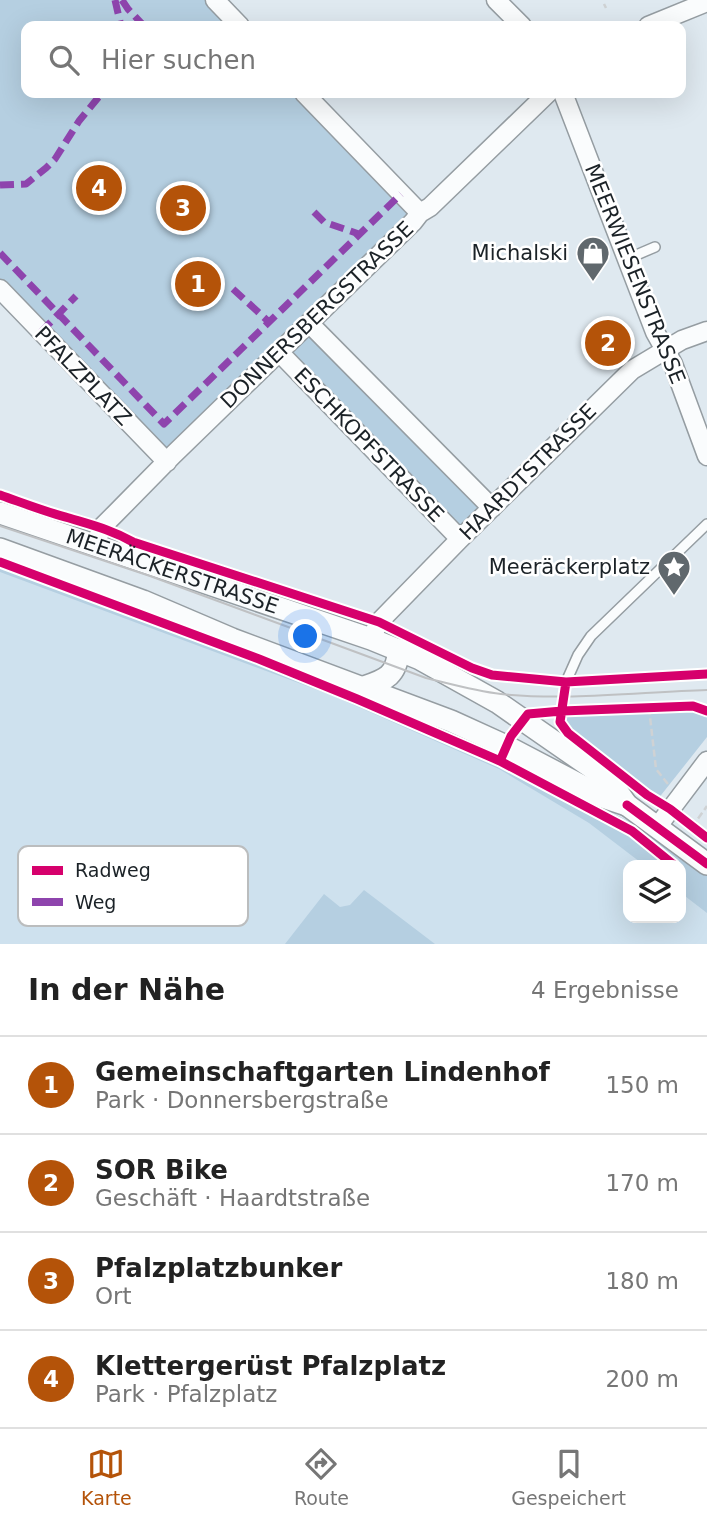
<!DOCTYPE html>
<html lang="de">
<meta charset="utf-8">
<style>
body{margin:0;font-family:"DejaVu Sans",sans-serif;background:#f2f2f2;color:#222}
.controls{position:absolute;right:21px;bottom:21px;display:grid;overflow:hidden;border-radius:14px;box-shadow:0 7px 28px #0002}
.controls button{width:63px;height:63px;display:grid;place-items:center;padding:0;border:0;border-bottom:2px solid #e0e0e0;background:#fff;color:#222;font:35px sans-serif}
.you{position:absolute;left:306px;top:637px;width:24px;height:24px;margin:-18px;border:5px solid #fff;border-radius:50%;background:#1a73e8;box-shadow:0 0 0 10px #1a73e833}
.badge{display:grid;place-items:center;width:46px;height:46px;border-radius:50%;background:#b45309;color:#fff;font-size:23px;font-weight:700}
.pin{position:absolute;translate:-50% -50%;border:4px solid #fff;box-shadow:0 2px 7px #0006}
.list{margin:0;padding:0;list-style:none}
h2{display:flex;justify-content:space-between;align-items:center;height:91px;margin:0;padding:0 28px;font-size:30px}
h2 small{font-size:23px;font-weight:400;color:#767676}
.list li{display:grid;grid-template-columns:46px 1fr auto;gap:21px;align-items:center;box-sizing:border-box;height:98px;padding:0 28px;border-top:2px solid #e0e0e0}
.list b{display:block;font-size:26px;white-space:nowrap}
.list p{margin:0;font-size:23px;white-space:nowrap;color:#767676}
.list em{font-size:23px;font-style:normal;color:#767676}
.icon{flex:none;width:38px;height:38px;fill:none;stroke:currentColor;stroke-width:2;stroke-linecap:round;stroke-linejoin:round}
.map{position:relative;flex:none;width:707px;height:944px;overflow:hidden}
.search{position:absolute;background:#fff;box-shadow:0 7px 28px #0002;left:21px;right:21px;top:21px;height:77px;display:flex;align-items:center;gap:18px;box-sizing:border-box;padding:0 24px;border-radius:14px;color:#767676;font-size:26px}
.sheet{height:483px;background:#fff}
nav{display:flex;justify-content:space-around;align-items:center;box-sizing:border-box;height:98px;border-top:2px solid #e0e0e0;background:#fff;font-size:19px;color:#767676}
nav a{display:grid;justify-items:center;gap:4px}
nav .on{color:#b45309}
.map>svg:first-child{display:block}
.built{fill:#cee1ee}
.green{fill:#b5cfe1}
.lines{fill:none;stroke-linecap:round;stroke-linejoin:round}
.service-casing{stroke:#959da2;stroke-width:12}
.minor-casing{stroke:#959da2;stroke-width:21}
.tertiary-casing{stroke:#959da2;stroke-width:24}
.path{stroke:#cfd2d4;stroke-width:2.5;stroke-dasharray:7 3.5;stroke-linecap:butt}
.service{stroke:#fafcfd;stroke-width:9}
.minor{stroke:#fafcfd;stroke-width:18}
.tertiary{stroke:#fafcfd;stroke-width:21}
.tram{stroke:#bfc1c3;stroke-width:2}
.quiet{stroke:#8e44ad;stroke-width:7;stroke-dasharray:14 7;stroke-linecap:butt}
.cycleway-casing{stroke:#fff;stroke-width:13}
.cycleway{stroke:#d6006c;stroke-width:9}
.labels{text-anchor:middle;stroke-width:5;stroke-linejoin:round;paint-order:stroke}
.poi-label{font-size:21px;fill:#1b2227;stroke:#fff;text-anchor:end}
.street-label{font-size:21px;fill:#1b2227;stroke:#fff}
.key{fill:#fff;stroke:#bbbdbe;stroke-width:2}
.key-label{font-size:19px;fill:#1b2227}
</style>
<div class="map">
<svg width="707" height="944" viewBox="0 0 707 944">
<rect width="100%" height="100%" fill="#dfe9f0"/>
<path class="built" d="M0,570L331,695L499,768L591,821L650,865H628V918H681V889L707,909V944H0Z"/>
<path class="green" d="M0,0H215L240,26H26V93H304L420,213L309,323L492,508L460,539L279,353L168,456L0,282Z
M0,554L373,697L497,754L650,832L707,874V913L681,893V865H644L589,823L499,769L331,695L0,572Z
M694,708L707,713V737L658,799L648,793L570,730L565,722L566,714L577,711Z
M364,890L435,944H285L324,894L340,907L350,905Z"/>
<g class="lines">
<defs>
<path id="service" d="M627,259L655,247
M566,682L578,655L591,636L707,524"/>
<path id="minor" d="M215,0L240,26
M496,0L522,26
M648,26L707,2
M304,93L420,213
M563,93L655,332L673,364L707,456
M0,289L167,462
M309,323L492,508
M279,352L460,539
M95,545L102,527L115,514L174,454L413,222L420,213L430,207L548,93
M371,639L379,622L460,539L632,370L682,340L707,331
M658,826L707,761"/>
<g id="tertiary">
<path id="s1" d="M0,513L371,639L420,659L497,702L592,768L612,784L627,805L707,864"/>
<path d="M0,549L143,601L232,639L451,721L506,746L603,797L627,805"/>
<path d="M361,688C384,680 396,678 399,650"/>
</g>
</defs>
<use href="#service" class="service-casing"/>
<use href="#minor" class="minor-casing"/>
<use href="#tertiary" class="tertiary-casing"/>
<path class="path" d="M604,4L606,8
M649,708L656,769L668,784
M562,711L693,706L707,711
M692,827L707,806"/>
<use href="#service" class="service"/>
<use href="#minor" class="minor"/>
<use href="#tertiary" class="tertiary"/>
<path class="tram" d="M0,526L150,576L426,678C451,684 475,691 501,694C567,701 640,692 707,690"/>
<path class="quiet" d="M115,0L121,26
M122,0L128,9L144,26
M0,185L26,184L46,168L55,159L79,121L102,93
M314,212L324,222L359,234
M0,253L164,424L401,194
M233,289L269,322
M41,332L76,296"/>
<defs>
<path id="cycleway" d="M0,495C23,503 46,512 69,518C92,525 112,530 133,542L379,622L472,668L492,675L566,682L707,674
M0,562L259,659L357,699L500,761L632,831L674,865
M566,682L560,722L568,733L647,795L670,809L707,838
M500,761L511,736L528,714L562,711L693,706L707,711
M627,805L707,864"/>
</defs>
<use href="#cycleway" class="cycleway-casing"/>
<use href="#cycleway" class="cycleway"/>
</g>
<defs>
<symbol id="shop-pin" viewBox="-11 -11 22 30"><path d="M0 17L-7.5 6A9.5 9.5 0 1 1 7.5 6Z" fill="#60686d" stroke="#fff"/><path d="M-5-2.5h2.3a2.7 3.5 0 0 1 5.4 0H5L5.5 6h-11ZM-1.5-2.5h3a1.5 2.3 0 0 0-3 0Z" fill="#fff"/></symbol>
<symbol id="sight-pin" viewBox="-11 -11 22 30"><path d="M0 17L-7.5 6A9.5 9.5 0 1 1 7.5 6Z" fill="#60686d" stroke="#fff"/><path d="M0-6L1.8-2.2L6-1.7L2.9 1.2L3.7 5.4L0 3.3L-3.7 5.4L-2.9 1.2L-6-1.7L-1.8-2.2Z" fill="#fff"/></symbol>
</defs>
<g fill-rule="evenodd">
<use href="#shop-pin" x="574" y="234" width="38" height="52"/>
<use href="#sight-pin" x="655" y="548" width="38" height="52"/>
</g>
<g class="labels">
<g class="poi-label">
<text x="568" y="260">Michalski</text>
<text x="650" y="574">Meeräckerplatz</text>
</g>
<g class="street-label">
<text transform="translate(635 274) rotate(68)" y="7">MEERWIESENSTRASSE</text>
<text transform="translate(317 315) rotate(-44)" y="7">DONNERSBERGSTRASSE</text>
<text transform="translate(83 376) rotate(46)" y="7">PFALZPLATZ</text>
<text transform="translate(369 445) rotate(46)" y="7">ESCHKOPFSTRASSE</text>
<text transform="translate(528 472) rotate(-45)" y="7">HAARDTSTRASSE</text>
<text dy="7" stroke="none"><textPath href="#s1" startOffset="182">MEERÄCKERSTRASSE</textPath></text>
</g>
</g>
<rect x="18" y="846" width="230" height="80" rx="10" class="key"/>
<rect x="32" y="866" width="31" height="9" fill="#d6006c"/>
<rect x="32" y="898" width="31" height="8" fill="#8e44ad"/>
<g class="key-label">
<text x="75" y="877">Radweg</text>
<text x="75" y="909">Weg</text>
</g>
</svg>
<div class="controls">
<button><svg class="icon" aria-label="layers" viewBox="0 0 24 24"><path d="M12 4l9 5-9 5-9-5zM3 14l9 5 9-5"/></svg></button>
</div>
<div class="you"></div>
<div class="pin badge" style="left:198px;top:284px">1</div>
<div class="pin badge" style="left:608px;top:343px">2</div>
<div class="pin badge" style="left:183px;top:208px">3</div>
<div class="pin badge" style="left:99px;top:188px">4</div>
<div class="search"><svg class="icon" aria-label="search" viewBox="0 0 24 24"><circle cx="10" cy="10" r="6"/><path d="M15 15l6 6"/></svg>Hier suchen</div>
</div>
<section class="sheet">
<h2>In der Nähe<small>4 Ergebnisse</small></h2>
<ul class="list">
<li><span class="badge">1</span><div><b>Gemeinschaftgarten Lindenhof</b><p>Park · Donnersbergstraße</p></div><em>150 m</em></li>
<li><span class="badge">2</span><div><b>SOR Bike</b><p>Geschäft · Haardtstraße</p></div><em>170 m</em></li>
<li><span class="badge">3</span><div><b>Pfalzplatzbunker</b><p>Ort</p></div><em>180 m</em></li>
<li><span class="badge">4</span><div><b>Klettergerüst Pfalzplatz</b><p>Park · Pfalzplatz</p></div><em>200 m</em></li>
</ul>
</section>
<nav>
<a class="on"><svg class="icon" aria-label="map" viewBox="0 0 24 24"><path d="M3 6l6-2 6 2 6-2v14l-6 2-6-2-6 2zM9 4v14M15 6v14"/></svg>Karte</a>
<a><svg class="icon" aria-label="directions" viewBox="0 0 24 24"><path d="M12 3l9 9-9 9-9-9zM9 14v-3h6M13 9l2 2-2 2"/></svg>Route</a>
<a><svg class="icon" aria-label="saved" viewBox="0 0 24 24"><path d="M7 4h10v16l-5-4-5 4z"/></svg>Gespeichert</a>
</nav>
